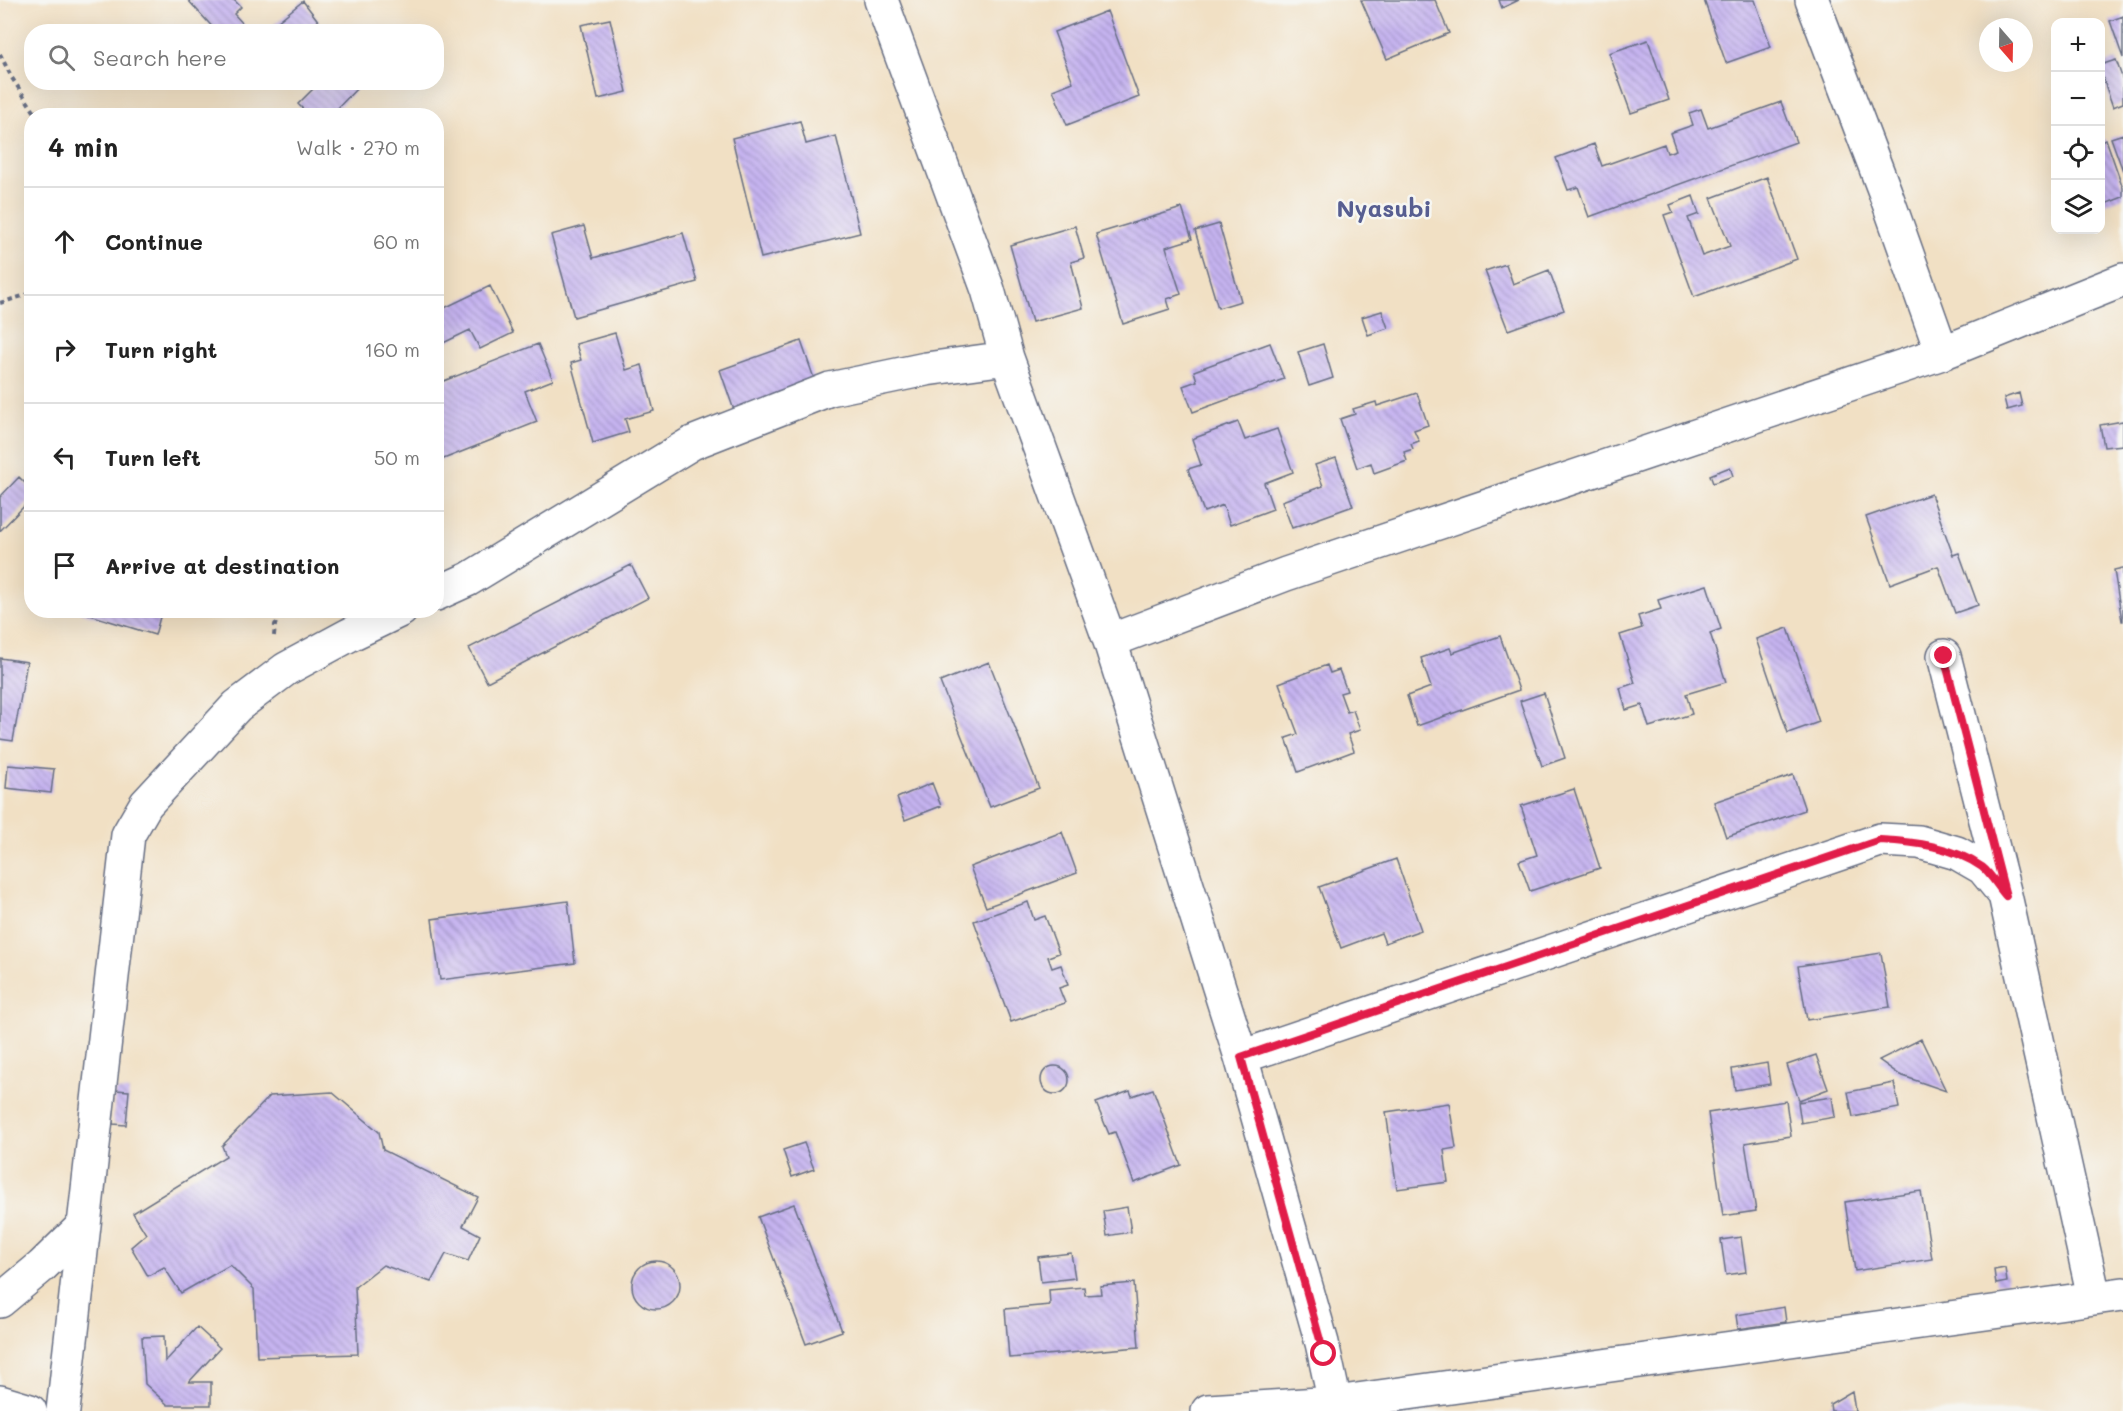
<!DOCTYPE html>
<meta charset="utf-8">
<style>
body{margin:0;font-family:Mali,sans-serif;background:#f6f6f6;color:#222}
.controls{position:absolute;right:18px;top:18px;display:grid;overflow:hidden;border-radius:12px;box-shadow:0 6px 24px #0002}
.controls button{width:54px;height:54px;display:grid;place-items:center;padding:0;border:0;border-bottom:2px solid #e0e0e0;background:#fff;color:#222;font:30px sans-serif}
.compass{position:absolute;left:1979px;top:18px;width:54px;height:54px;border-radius:50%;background:#fff;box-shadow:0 6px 24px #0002;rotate:160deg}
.stop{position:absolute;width:18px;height:18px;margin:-14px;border:4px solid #e11d48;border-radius:50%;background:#fff}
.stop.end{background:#e11d48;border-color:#fff;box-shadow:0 2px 6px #0008}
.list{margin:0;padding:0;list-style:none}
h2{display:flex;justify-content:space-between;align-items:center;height:78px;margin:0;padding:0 24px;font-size:26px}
h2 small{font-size:20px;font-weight:400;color:#767676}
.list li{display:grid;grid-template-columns:39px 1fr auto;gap:18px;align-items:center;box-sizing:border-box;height:108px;padding:0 24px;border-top:2px solid #e0e0e0}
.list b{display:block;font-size:22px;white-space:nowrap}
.list em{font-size:20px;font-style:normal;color:#767676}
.icon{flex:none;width:33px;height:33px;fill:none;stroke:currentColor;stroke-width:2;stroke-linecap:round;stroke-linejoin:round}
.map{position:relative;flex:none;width:2123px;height:1411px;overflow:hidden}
.search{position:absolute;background:#fff;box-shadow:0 6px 24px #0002;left:24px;top:24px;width:420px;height:66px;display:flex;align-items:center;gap:15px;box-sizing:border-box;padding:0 21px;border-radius:24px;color:#767676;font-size:22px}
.panel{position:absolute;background:#fff;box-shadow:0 6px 24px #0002;left:24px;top:108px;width:420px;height:510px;border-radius:24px}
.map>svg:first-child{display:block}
.building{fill:url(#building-back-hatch)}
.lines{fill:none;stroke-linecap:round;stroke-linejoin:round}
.minor-casing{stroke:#666d82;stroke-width:36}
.path{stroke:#666d82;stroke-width:4;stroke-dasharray:4.5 4.5;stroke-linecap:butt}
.minor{stroke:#fff;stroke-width:33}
.route{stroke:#e11d48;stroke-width:8}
.labels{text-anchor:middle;stroke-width:5;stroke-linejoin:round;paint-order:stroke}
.quarter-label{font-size:24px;font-weight:bold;fill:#575e91;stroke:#f6f6f2}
</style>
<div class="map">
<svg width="2123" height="1411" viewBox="0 0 2123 1411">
<defs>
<pattern id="building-back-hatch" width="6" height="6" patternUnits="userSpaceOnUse" patternTransform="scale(1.5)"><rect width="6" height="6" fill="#c6b4f0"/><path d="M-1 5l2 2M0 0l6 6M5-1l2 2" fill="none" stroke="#a093c6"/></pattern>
</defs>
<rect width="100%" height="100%" fill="#f6f6f2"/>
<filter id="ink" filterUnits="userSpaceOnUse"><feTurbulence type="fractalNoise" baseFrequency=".0167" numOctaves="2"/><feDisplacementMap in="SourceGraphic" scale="12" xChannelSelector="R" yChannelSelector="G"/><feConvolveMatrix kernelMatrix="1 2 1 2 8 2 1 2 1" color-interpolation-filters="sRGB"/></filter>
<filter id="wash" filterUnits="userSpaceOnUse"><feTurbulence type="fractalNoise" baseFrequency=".008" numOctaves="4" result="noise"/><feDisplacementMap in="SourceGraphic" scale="24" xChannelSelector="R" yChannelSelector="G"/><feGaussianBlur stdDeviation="1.35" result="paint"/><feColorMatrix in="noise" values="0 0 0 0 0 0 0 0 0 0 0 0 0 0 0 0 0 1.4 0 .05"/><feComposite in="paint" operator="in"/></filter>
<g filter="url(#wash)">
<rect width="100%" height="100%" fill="#f1e0c4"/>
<g id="blocks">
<path class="building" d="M188,0H234L241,7L234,14L245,26L239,32H217Z
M1361,0H1435L1449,33L1387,59Z
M1499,0H1519L1502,8Z
M1704,0H1755L1771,47L1726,63Z
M303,1L319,22L307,32H274L271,27Z
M1107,11L1139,97L1067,125L1053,90L1073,82L1054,32Z
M2123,16V58L2110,21Z
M610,19L627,92L598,99L581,25Z
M1648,40L1669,100L1631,113L1609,53Z
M2116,60L2123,80V103L2113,107L2100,70V65Z
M320,82H363L330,116H310L298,104Z
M1781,102L1796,142L1589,217L1578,187L1568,190L1556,158L1594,144L1602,166L1664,144L1667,153L1676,150L1670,133L1693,125L1689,113L1701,109L1708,128Z
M800,121L806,144L836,136L860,233L761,258L732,138Z
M2123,134V171L2111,138Z
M2106,139L2123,188V197L2100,206V141Z
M1767,177L1797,259L1694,297L1664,215L1673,212L1670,205L1693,196L1699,214L1688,218L1702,256L1730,246L1711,198Z
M1182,208L1192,239L1166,247L1181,294L1167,299L1170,309L1123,324L1096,234Z
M1219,224L1241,301L1218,308L1195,231Z
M584,226L593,258L683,233L697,282L574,317L551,235Z
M1075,226L1084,258L1071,262L1083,308L1032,322L1010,245Z
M1506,264L1513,284L1549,270L1564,310L1508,330L1485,271Z
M490,286L513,333L480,349L470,330L437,346L436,312Z
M1382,311L1388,328L1368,335L1362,317Z
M615,333L626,370L642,365L654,411L625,419L629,432L593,443L571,363L581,360L576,344Z
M801,341L817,387L736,416L720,370Z
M1270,343L1284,379L1193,412L1183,386L1197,381L1194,371Z
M538,344L553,380L525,391L537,422L441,460L436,450V384Z
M1323,344L1333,378L1309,386L1298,352Z
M1417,393L1428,425L1414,430L1419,441L1411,444L1413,449L1404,452L1407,461L1374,473L1371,463L1357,468L1340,419L1355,414L1353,409L1376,402L1377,406Z
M2019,393L2022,406L2007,410L2004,398Z
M2123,421V445L2104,447L2100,425Z
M1238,422L1245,440L1277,429L1293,472L1264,483L1273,509L1230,525L1223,505L1204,512L1188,469L1201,465L1192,439Z
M1336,458L1353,506L1292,528L1282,501L1323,486L1315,465Z
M1730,467L1733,476L1713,483L1710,475Z
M19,477L32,490V498L0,531V497Z
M1931,494L1953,555L1959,553L1978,605L1955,613L1938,566L1890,584L1866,517Z
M631,565L648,598L487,682L469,648Z
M2123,568V621H2122L2114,570Z
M1707,585L1721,629L1710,633L1726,682L1686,694L1692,714L1649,727L1642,705L1626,710L1620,688L1635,683L1620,635L1642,628L1638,616L1661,609L1658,600Z
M74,610H162L155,635Z
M1788,628L1819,722L1788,733L1756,639Z
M1500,636L1519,690L1417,726L1407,696L1431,687L1421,658L1450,648L1452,653Z
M0,658L27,662L13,741L0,739Z
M989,662L1039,788L990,807L940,682Z
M1327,665L1330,673L1339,670L1347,691L1340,693L1347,712L1353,710L1360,730L1348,734L1354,751L1298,772L1286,738L1298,734L1279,683Z
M1544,693L1565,758L1542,766L1520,701Z
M8,765L54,769L51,793L6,788Z
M1793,775L1805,810L1726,837L1714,802Z
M932,783L941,806L905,820L897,798Z
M1574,789L1600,868L1530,891L1519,861L1537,855L1521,806Z
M1062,832L1077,873L986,907L970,867Z
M1396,859L1421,930L1385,943L1381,933L1341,948L1319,887Z
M568,901L575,963L440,980L432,919Z
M1028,902L1034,920L1045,916L1059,953L1048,957L1052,968L1061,965L1068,985L1059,988L1065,1003L1011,1022L974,921Z
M1881,953L1890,1007L1807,1020L1798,966Z
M1921,1039L1946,1091L1900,1075L1879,1060Z
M1816,1055L1828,1089L1799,1100L1787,1065Z
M1767,1063L1770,1084L1735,1090L1732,1069Z
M1041 1080a14 14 0 1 1 28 0a14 14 0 1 1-28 0Z
M1894,1083L1899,1108L1853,1117L1848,1092Z
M1153,1089L1181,1165L1134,1183L1115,1132L1109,1134L1096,1103L1130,1091L1132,1096Z
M115,1090L129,1091L126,1125L113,1124Z
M332,1092L379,1132L383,1150L478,1197L463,1226L480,1235L468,1261L446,1254L431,1282L383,1265L355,1287L358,1354L257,1357L254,1289L230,1265L181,1293L164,1267L148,1276L131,1247L146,1234L133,1213L226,1156L222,1146L270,1096Z
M1832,1097L1835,1117L1801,1123L1798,1102Z
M1786,1101L1791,1136L1745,1143L1756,1211L1723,1216L1708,1113Z
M1449,1103L1456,1148L1444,1150L1448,1182L1397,1189L1386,1112Z
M804,1143L814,1169L792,1177L783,1150Z
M1921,1191L1932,1259L1855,1271L1845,1202Z
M794,1204L842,1331L806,1344L758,1217Z
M1127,1207L1131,1232L1107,1236L1103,1211Z
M1741,1237L1746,1272L1726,1275L1721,1240Z
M1071,1253L1075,1278L1041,1282L1038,1257Z
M632 1285a24 24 0 1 1 48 0a24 24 0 1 1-48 0Z
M2005,1268L2007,1282L1996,1284L1994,1270Z
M1134,1283L1139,1347L1009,1358L1005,1309L1050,1305L1049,1290L1084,1287L1085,1295L1101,1294L1100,1286Z
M1784,1307L1786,1322L1738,1329L1736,1315Z
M197,1327L220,1348L189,1382H211V1405H168L145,1384L142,1337L164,1336L165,1362Z
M1852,1391L1855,1411H1831L1830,1404Z"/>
</g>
</g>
<g filter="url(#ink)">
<use href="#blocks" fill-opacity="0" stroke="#666d82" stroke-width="1.5"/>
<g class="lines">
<defs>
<path id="minor" d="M881,0L988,290L1007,358L1110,641L1241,1057L1322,1343L1335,1403
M1812,0L1885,192L1942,353
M436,594L469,579L692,443L830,389L926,369L1007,358
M1110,641L1286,574L1942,353L2123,280
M1944,656L2004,891
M1241,1057L1880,840L1919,842L1957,853L1983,868L2005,895L2094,1297
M0,1301L42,1266L84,1225
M0,1402L30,1411
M63,1411L128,835L146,804L237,706L286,669L349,635L401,610
M1208,1411L1335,1403L2123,1294"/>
</defs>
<use href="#minor" class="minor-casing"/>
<path class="path" d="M0,54L12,78L37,116
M0,303L32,293
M274,636L275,625L281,610"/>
<use href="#minor" class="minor"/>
</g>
</g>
<g class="lines" filter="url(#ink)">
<path class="route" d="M1324,1354L1241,1057L1880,840C1915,842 1952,846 1982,867C1991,874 1998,887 2006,896L1944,656"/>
</g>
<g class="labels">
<g class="quarter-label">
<text x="1384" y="217">Nyasubi</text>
</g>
</g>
</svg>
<div class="controls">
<button>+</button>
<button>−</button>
<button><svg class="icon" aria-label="locate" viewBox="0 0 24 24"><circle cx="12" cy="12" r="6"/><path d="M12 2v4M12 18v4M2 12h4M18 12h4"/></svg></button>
<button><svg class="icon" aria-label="layers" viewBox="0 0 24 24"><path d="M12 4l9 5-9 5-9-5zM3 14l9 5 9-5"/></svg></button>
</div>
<svg class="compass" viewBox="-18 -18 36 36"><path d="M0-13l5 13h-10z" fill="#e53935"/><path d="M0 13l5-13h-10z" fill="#767676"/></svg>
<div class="stop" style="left:1324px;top:1354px"></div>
<div class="stop end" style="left:1944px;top:656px"></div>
<div class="search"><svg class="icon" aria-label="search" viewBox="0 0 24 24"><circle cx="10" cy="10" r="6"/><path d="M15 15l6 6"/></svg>Search here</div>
<section class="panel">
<h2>4 min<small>Walk · 270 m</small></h2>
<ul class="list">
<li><svg class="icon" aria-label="ahead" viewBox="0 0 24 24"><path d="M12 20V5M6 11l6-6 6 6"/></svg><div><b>Continue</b></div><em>60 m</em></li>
<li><svg class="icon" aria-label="right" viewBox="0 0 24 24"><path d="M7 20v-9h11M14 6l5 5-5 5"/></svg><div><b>Turn right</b></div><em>160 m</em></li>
<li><svg class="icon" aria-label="left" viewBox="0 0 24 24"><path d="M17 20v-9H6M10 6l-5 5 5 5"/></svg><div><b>Turn left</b></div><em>50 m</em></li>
<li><svg class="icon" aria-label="arrive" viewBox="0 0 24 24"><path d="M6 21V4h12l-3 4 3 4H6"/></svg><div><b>Arrive at destination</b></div></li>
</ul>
</section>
</div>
